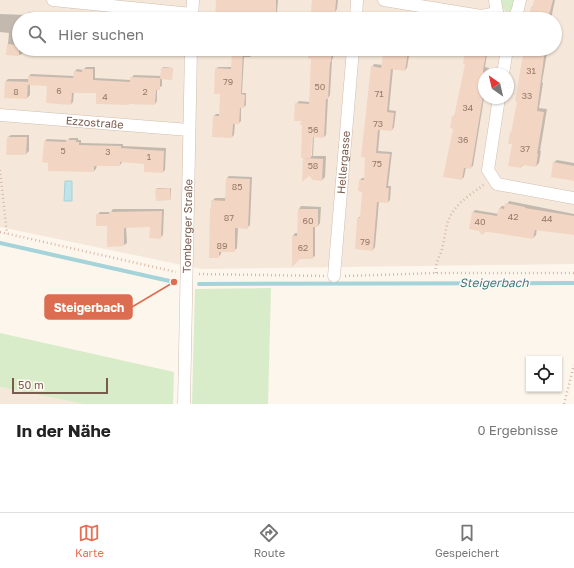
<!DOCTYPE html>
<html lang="de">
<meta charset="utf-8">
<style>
body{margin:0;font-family:"Golos Text",sans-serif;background:#f6f6f6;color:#222}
.controls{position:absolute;right:12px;bottom:12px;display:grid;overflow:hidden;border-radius:0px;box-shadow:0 1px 3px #0004}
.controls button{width:36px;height:36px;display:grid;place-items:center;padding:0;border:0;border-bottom:1px solid #e0e0e0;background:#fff;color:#222;font:20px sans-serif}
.compass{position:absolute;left:478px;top:68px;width:36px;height:36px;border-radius:50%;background:#fff;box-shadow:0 1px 3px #0004;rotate:326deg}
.scale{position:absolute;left:12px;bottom:10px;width:96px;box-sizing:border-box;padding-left:4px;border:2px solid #7a5c4d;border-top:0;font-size:11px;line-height:14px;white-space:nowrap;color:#7a5c4d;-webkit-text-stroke:3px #fffaf3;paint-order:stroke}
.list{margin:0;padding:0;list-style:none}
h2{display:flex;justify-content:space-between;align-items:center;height:52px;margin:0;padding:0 16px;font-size:17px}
h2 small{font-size:13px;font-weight:400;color:#767676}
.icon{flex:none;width:22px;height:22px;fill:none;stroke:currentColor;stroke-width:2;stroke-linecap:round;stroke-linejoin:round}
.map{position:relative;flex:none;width:574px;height:404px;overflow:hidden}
.search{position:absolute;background:#fff;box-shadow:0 1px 3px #0004;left:12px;right:12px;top:12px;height:44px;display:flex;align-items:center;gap:10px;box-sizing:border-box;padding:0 14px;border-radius:22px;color:#767676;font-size:15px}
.sheet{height:108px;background:#fff}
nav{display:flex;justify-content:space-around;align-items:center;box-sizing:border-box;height:56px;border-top:1px solid #e0e0e0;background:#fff;font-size:11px;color:#767676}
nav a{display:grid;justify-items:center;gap:2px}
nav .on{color:#e76f51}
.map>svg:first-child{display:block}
.residential{fill:#f5e8da;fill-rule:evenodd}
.green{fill:#d8ecc9}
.water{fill:#bfe3e8;stroke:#a5d3da}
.shadow{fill:#0003;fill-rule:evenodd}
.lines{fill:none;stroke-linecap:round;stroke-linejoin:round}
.stream{stroke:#a5d3da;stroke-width:4}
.building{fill:#f3d5c3}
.street-casing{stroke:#d1beb0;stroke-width:13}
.path{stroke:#d9b8a5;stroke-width:2.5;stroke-dasharray:1 3;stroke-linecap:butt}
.street{stroke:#fff;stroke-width:12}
.labels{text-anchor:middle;stroke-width:3;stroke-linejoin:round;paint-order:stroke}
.number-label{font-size:9px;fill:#987a6a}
.street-label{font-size:11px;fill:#7a5c4d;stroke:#fffaf3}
.water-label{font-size:12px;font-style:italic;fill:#437c86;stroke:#fffaf3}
.leader{fill:none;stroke:#dc6d51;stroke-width:1.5}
.callout-dot{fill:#dc6d51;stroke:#fffaf3;stroke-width:1.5}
.callout{fill:#dc6d51;stroke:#dc6d51;stroke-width:1.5}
.callout-label{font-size:12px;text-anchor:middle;font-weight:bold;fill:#fff}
</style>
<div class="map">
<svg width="574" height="404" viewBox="0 0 574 404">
<rect width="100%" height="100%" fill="#fdf6ec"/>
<path class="residential" d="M0,0H574V264L201,269L0,227ZM19,19H555V49H19ZM484,74H508V98H484Z
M0,387L73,402L83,404H0Z"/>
<path class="green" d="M499,0H516L513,10L507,12L502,7Z
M271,288L268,404H192L195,289Z
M0,333L174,372L173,404H83L0,387Z"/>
<path class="water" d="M65,181H72V201H64Z"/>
<path class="shadow" d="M216,0H278L277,13L275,15L258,14L257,19H216Z
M313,0H338L337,9L335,12H331V19H312Z
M535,0H555L551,19H530L531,8L534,5Z
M29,12L52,13V16L129,19H19V49H23V53L20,55L7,54L9,33L0,32V14L26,15Z
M388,17L404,19H386Z
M137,49H169L166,53L137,51Z
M233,49H252V55L250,57H244L242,93H246V105L244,107H241V121L239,123H235L234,135L232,137L214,116L216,114H220L221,93L216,69L218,67H232Z
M310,49H334L333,58L332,60L330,95L328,98L326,135L324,137H314L313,156H326L325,177L322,180L304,158L306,157L303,124L296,104L299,101L310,102L312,58ZM311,132H313L312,156H310Z
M385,49L410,50L407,68L405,70L393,69L389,110L396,111L394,127L392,130L380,129L378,151L392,152L388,186H391L390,200L388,202L379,201L375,247L373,250L358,218L361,216L363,191L360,180L362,178H365L372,67L374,64L383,65Z
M466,49H488L485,67L489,68L488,74H484V98L473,166L470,168L466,167L464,177L462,179L453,117L456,114L466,63Z
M525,49H552L549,54L547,53L542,82L543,83L539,108L547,109L540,151H541L539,163L536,166L524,164L521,167L513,144L511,133L513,131L518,101Z
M86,67H95V78L131,80V78L134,75L162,76L163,67L173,68L171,79L162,78V86L157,89V101L155,104L130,103L129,104L97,92H74L73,102L71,104L48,85L30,84V95L27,98L6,81L8,79H29V76L31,74L74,76V72L77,69L83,70Z
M11,135H29V151L26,154H7L8,137Z
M70,138H78V140H81V143L123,144V146L166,148L165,170L163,172L145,163L123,161L120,165H97L96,169L94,171L49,162L44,142L47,139L68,140Z
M557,160L574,163V180L554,162Z
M229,176L252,177L250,225L247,228H238L237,248L234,251H221V254L218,257L212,201L215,198H226L227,178Z
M158,188H171V198L170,199L156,189Z
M509,201L574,214V234L537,229L536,235L533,238L473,212L475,210L499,214L500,208L502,206H506Z
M301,206L321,207L320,223L318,226H315V256L312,258H299L293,265V236L295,233H298L299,209Z
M113,209H164L163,235L160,238L151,226L126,227L127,243L124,245L108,225L97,215L100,212H111Z"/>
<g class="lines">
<path class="stream" d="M0,243L174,282
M199,284L574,283"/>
</g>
<path class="building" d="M216,0H276V16L256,15V19H215Z
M312,0H336L335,13L311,12Z
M534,0H553L548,19H529L531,7L532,8Z
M7,44L19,45V56L6,55Z
M232,49H243L241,94L245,95L244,108H240L239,124H233L232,138L212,137L213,116H219L220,94H214L215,68L231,69Z
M309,49H332L331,62H330L328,99H326L324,138L312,137L311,158H301L302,125H300L301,121H294L295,103L309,104L311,59H308Z
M384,49H393L408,52L405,71L391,69L387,112L394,113L392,131L378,130L376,153L390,154L386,188H389L388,203L377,202L373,251L355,249L357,218H360L362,192L358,191L359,180H364L365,158L361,157L371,66L381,68Z
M465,49H487L483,70L484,90L471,169L464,168L462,180L443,177L453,129L450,128L452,116L454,117L465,64H463Z
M524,49H545L537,111L544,112L537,154H538L536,167L522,165L521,168L508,166L512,144H508L510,132L511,133L517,102L515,101Z
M161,68H173L172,80L160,79Z
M82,69H93V80L130,82V77L160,78V90H156L155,105L129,104V105L96,104V93H72L71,105L46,103L47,86L28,85V76L73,78L74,71L82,72Z
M5,81L28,82L27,99L4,98Z
M7,137H27L26,155H6Z
M66,140H76V142H79V145L121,146V148L164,151L163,173L144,172V164L120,162V166H94V172L48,171V163L42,162L44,141L66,142Z
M303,158L323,159L322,181L313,180L309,176L302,182Z
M553,162L574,166V181L551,177Z
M226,178L250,179L248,229L235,228V252H219V258H209L210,208H211V200L225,201Z
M170,188L171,200L156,201L155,189Z
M505,203L525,207V208L574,216V235L535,230L533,239L489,232H486L482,235L479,231L469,229L472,212L497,216L499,208L504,209Z
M298,209H318V227H313V259H300L292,267V236H297Z
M162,211L161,239L149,238L150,227L124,228V246L107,247V226H96V214H109V212Z"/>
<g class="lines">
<defs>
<g id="street">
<path d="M53,0L192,14"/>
<path d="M384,0L481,16L497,13"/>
<path d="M495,0L497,13L501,19"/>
<path d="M192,19L193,0"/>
<path d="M356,19L357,0"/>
<path d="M514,19L518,9L520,0"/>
<path d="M503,74L507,49"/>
<path d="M499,98L488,170L497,184L574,198"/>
<path id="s1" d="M0,115L189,130"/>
<path id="s2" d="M334,276L353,49"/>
<path id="s3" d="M184,404L191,49"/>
</g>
</defs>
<use href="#street" class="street-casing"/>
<path class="path" d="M0,170L7,234
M0,232L176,272
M436,273C434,265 440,257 442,249C444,241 445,233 447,225C452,205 470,195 485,184
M199,274L324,276
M345,276L436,273H574
M564,404L574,365"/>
<use href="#street" class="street"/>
</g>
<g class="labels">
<g class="number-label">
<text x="531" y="74">31</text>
<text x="228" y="85">79</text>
<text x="320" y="90">50</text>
<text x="59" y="94">6</text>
<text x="16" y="95">8</text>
<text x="145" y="95">2</text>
<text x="379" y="97">71</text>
<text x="527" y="99">33</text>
<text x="105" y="100">4</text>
<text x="468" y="111">34</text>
<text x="378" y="127">73</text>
<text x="313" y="133">56</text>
<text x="463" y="143">36</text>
<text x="525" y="152">37</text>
<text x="63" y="154">5</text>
<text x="108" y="155">3</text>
<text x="149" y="160">1</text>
<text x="377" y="167">75</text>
<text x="313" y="169">58</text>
<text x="237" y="190">85</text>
<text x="513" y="220">42</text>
<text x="229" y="221">87</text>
<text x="547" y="222">44</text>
<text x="308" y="224">60</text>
<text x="480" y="225">40</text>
<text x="365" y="245">79</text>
<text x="222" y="249">89</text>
<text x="303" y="251">62</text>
</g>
<g class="street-label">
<text dy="4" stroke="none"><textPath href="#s1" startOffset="95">Ezzostraße</textPath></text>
<text dy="4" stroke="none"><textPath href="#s2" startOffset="114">Hellergasse</textPath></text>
<text dy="4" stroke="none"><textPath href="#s3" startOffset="178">Tomberger Straße</textPath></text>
</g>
<g class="water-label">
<text x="494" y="287">Steigerbach</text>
</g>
</g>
<path class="leader" d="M174 282L132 307"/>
<circle class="callout-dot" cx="174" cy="282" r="4"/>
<rect class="callout" x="45" y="295" width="87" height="24" rx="4"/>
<g class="callout-label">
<text x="89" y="312">Steigerbach</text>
</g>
</svg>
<div class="controls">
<button><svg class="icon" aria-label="locate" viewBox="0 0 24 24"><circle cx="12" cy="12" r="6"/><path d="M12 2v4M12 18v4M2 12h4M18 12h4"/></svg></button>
</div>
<svg class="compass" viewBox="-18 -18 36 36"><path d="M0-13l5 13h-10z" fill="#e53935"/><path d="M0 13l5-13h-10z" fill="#767676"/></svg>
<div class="scale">50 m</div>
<div class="search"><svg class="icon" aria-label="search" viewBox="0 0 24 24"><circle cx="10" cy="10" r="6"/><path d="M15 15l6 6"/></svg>Hier suchen</div>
</div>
<section class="sheet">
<h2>In der Nähe<small>0 Ergebnisse</small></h2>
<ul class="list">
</ul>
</section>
<nav>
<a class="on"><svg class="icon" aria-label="map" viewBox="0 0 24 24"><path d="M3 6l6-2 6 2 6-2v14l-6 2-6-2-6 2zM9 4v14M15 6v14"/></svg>Karte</a>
<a><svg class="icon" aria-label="directions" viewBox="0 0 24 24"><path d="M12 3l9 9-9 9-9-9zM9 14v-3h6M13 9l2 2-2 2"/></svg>Route</a>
<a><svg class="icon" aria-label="saved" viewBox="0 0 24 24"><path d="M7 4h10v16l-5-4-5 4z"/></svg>Gespeichert</a>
</nav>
